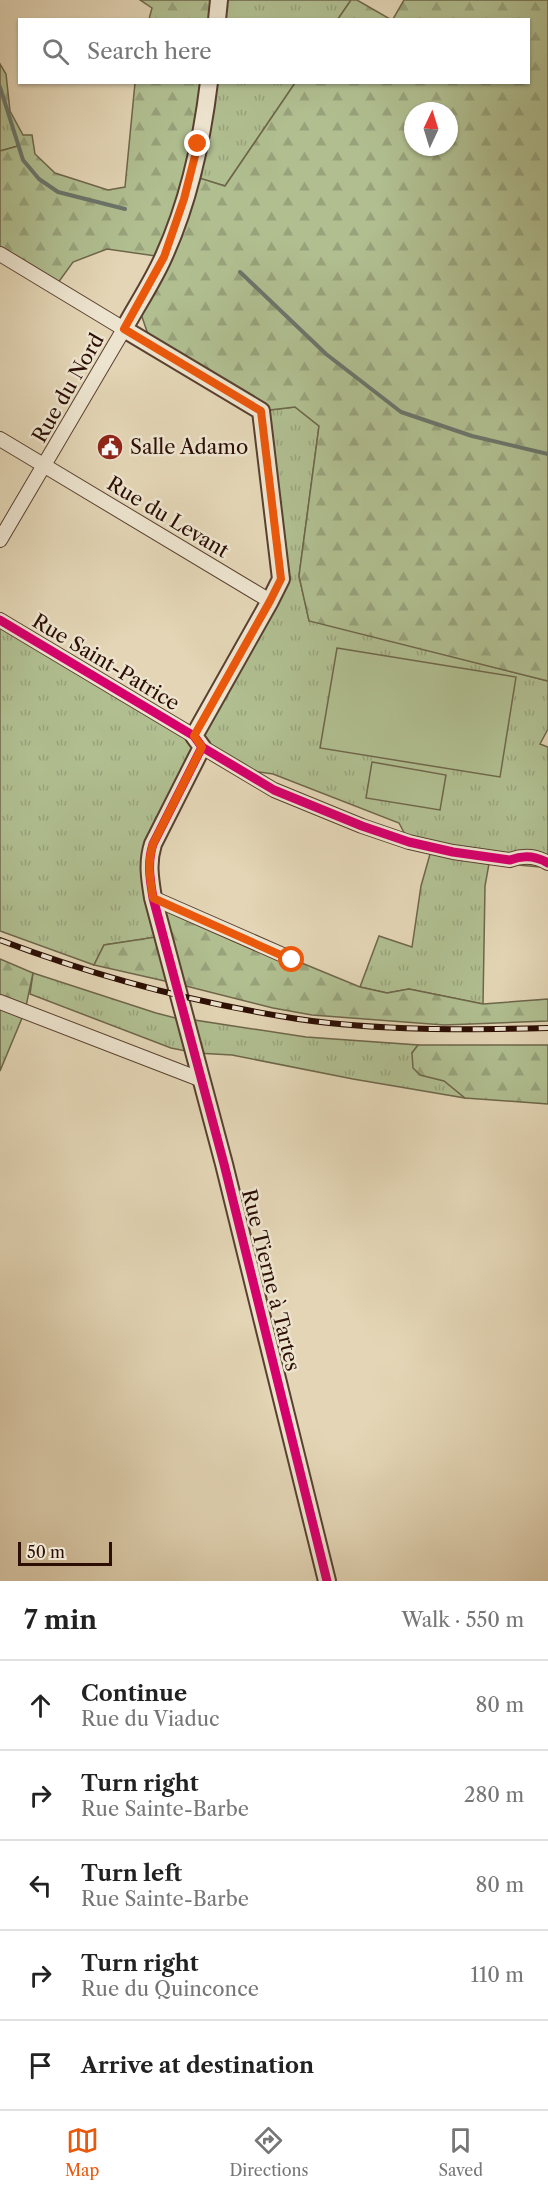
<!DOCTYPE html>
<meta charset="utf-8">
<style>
body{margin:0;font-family:"Libre Caslon Text",serif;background:#f6f6f6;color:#222}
.compass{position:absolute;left:404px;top:102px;width:54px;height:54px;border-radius:50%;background:#fff;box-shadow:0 2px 4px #0004;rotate:4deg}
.scale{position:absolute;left:18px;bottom:15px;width:94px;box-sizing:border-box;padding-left:6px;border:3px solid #2c0e04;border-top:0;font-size:16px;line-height:21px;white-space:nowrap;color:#2c0e04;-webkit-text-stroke:4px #ede4cf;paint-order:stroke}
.stop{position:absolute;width:18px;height:18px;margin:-14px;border:4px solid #ea580c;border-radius:50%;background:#fff}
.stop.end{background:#ea580c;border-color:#fff;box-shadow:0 2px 6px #0008}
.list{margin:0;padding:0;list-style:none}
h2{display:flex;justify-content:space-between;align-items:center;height:78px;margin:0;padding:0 24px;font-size:26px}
h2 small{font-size:20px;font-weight:400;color:#767676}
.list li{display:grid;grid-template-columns:39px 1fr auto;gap:18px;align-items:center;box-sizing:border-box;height:90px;padding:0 24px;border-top:2px solid #e0e0e0}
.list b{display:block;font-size:22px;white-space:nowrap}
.list p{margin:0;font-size:20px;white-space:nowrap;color:#767676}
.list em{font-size:20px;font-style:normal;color:#767676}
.icon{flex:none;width:33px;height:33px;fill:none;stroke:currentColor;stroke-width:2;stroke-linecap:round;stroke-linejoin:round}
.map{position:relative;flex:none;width:548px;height:1581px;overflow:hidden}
.search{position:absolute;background:#fff;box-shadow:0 2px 4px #0004;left:18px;right:18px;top:18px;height:66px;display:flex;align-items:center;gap:15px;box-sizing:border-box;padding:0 21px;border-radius:0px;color:#767676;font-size:22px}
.sheet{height:528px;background:#fff}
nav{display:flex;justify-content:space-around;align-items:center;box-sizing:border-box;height:84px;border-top:2px solid #e0e0e0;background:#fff;font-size:16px;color:#767676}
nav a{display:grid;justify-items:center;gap:3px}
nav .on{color:#ea580c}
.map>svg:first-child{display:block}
.grass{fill:url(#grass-tufts);stroke:#6e664a;stroke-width:1.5}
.forest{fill:url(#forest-firs);stroke:#6e664a;stroke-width:1.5;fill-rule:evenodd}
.garden{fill:#b0be90;stroke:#6e664a;stroke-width:1.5}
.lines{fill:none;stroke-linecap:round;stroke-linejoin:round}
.stream{stroke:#6b756a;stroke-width:4}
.minor-casing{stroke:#5a4030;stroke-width:16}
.tertiary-casing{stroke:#5a4030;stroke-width:20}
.minor{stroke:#ede4cf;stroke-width:14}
.tertiary{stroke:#ede4cf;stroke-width:16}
.rail-casing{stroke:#2c0e04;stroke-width:6}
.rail{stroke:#ede4cf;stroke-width:4;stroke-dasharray:11;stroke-linecap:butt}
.cycleway-casing{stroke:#ede4cf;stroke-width:13}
.cycleway{stroke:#d6006c;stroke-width:9}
.route{stroke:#ea580c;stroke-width:8}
.labels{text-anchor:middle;stroke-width:5;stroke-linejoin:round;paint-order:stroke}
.street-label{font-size:20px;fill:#2c0e04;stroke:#ede4cf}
.poi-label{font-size:20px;fill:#2c0e04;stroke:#ede4cf;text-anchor:start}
</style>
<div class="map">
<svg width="548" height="1581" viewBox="0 0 548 1581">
<defs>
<pattern id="grass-tufts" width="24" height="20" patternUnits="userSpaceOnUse" patternTransform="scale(1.5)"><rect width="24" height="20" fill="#b0be90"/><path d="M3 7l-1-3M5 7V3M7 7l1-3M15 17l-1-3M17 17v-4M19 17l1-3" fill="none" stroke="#98a27b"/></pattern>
<pattern id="forest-firs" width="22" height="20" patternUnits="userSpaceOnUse" patternTransform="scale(1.5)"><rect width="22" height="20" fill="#b0be90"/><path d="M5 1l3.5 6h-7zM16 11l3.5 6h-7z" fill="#98a27b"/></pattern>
</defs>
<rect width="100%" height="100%" fill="#e3d5b5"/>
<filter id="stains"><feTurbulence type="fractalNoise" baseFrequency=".00333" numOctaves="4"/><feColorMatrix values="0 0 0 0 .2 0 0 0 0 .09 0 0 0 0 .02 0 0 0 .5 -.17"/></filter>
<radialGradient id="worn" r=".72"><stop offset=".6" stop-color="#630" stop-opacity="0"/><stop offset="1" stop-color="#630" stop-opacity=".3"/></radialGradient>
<path class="grass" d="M219,0H351L338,19L217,20Z
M209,83H295L225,186L190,176Z
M0,87L18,146L0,151Z
M295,407L319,426L299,576L309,620L548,681V729L540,744L548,747V865L540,867L518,865L510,860L490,858L485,886L483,1004L409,989L387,993L360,987L379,936L412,947L421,886L432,847L409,842L399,823L273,774L239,769L202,747L153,844L164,936L104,945L94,965L0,931V620L194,735L281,579L261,411Z
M33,973L156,1013L187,1021L195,1049L194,1020L306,1037L418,1045L412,1053L465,1098L353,1079L232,1055L196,1053L171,1048L30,994Z
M0,1002L25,1011L0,1071Z"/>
<path class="forest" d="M140,0H219L217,19H149L152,8Z
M351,0H357L390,19H338Z
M404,0H548V681L309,621L299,576L319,426L295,407L261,411L152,346L141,314L163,257L107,249L73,262L55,287L0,254V151L18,146L0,87V64L6,74L10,111L23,135H32L35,154L55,173L108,190L125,187L135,83H209L190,175L225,186L295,83L528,82V20L393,19ZM413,111H449V147H413Z
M153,898L292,959L360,987L387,993L409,989L483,1004L548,999V1021L444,1025L312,1015L273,1008L178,984L94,965L104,945L163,936Z
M0,959L33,973L25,1011L0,1002Z
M418,1045H548V1104L465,1098L444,1081L420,1075L413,1068L412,1053Z"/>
<path class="garden" d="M337,648L516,677L500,777L320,748Z
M372,762L446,775L440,810L366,798Z"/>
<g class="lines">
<path class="stream" d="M0,87L23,160L39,179L58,192L125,209
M240,272L326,354L401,412L472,436L548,454"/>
<defs>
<path id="minor" d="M0,254L124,329L0,540
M0,439L270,601
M0,620L194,736
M202,747L274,790L362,826L409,842L453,852L510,860C523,855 536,856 548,863
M153,898L292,959
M0,1002L202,1080"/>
<path id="tertiary" d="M217,20L219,0
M209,82C202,140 188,203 164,256C153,281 137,305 124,329L261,411L281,579L270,601L194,736L202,747L153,844C147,863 150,879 153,898L224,1164L327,1581"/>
</defs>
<use href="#minor" class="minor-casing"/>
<use href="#tertiary" class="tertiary-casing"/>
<use href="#minor" class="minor"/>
<use href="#tertiary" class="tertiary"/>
<defs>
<path id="rail" d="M0,940C97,977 196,1003 298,1019C381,1031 465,1030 548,1028"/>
</defs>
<use href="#rail" class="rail-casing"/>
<use href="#rail" class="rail"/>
<defs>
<path id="cycleway" d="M0,620L194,736L202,747L274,790L362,826L409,842L453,852L510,860C523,855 536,856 548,863
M202,747L153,844C147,863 150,879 153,898L224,1164L327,1581"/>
</defs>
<use href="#cycleway" class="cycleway-casing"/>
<use href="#cycleway" class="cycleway"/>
</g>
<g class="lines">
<path class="route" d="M198,144L184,199L164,257L124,329L261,411L281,579L270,601L194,736L202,747L153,844C147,863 150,878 153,898L292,960"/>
</g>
<defs>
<symbol id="civic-disc" viewBox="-11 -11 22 22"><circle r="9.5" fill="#8f2418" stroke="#ede4cf"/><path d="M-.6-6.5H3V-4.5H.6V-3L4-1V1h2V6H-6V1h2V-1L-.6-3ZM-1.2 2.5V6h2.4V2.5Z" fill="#fff"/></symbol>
</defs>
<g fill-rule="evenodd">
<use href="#civic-disc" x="95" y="432" width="30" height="30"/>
</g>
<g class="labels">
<g class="street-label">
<text transform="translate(68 388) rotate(-60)" y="7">Rue du Nord</text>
<text transform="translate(168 517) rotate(31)" y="7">Rue du Levant</text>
<text transform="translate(106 662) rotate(31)" y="7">Rue Saint-Patrice</text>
<text transform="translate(271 1280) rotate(76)" y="7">Rue Tierne à Tartes</text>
</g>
<g class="poi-label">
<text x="130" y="454">Salle Adamo</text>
</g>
</g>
<rect width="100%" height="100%" filter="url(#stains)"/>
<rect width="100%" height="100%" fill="url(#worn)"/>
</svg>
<svg class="compass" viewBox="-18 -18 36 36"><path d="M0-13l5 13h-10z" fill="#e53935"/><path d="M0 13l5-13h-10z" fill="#767676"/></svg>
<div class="scale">50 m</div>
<div class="stop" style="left:292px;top:960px"></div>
<div class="stop end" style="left:198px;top:144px"></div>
<div class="search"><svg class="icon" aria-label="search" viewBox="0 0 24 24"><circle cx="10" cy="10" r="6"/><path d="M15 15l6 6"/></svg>Search here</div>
</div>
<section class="sheet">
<h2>7 min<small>Walk · 550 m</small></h2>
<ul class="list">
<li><svg class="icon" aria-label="ahead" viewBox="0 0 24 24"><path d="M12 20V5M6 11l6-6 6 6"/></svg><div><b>Continue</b><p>Rue du Viaduc</p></div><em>80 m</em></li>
<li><svg class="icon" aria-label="right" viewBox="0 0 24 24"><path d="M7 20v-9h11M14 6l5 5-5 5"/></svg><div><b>Turn right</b><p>Rue Sainte-Barbe</p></div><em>280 m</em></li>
<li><svg class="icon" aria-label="left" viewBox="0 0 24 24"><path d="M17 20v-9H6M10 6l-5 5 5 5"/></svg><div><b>Turn left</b><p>Rue Sainte-Barbe</p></div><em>80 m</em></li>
<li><svg class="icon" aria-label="right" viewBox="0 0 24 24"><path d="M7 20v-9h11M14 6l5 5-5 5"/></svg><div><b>Turn right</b><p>Rue du Quinconce</p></div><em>110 m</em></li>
<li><svg class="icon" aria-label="arrive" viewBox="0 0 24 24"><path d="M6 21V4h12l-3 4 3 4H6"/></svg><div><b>Arrive at destination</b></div></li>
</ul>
</section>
<nav>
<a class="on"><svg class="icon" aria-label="map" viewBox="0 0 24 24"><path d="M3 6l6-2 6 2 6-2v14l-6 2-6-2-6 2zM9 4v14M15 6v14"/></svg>Map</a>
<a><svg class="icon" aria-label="directions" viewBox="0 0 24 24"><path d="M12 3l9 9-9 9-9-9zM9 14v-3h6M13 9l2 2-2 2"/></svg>Directions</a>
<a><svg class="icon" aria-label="saved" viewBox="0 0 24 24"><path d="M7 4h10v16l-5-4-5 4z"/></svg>Saved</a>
</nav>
